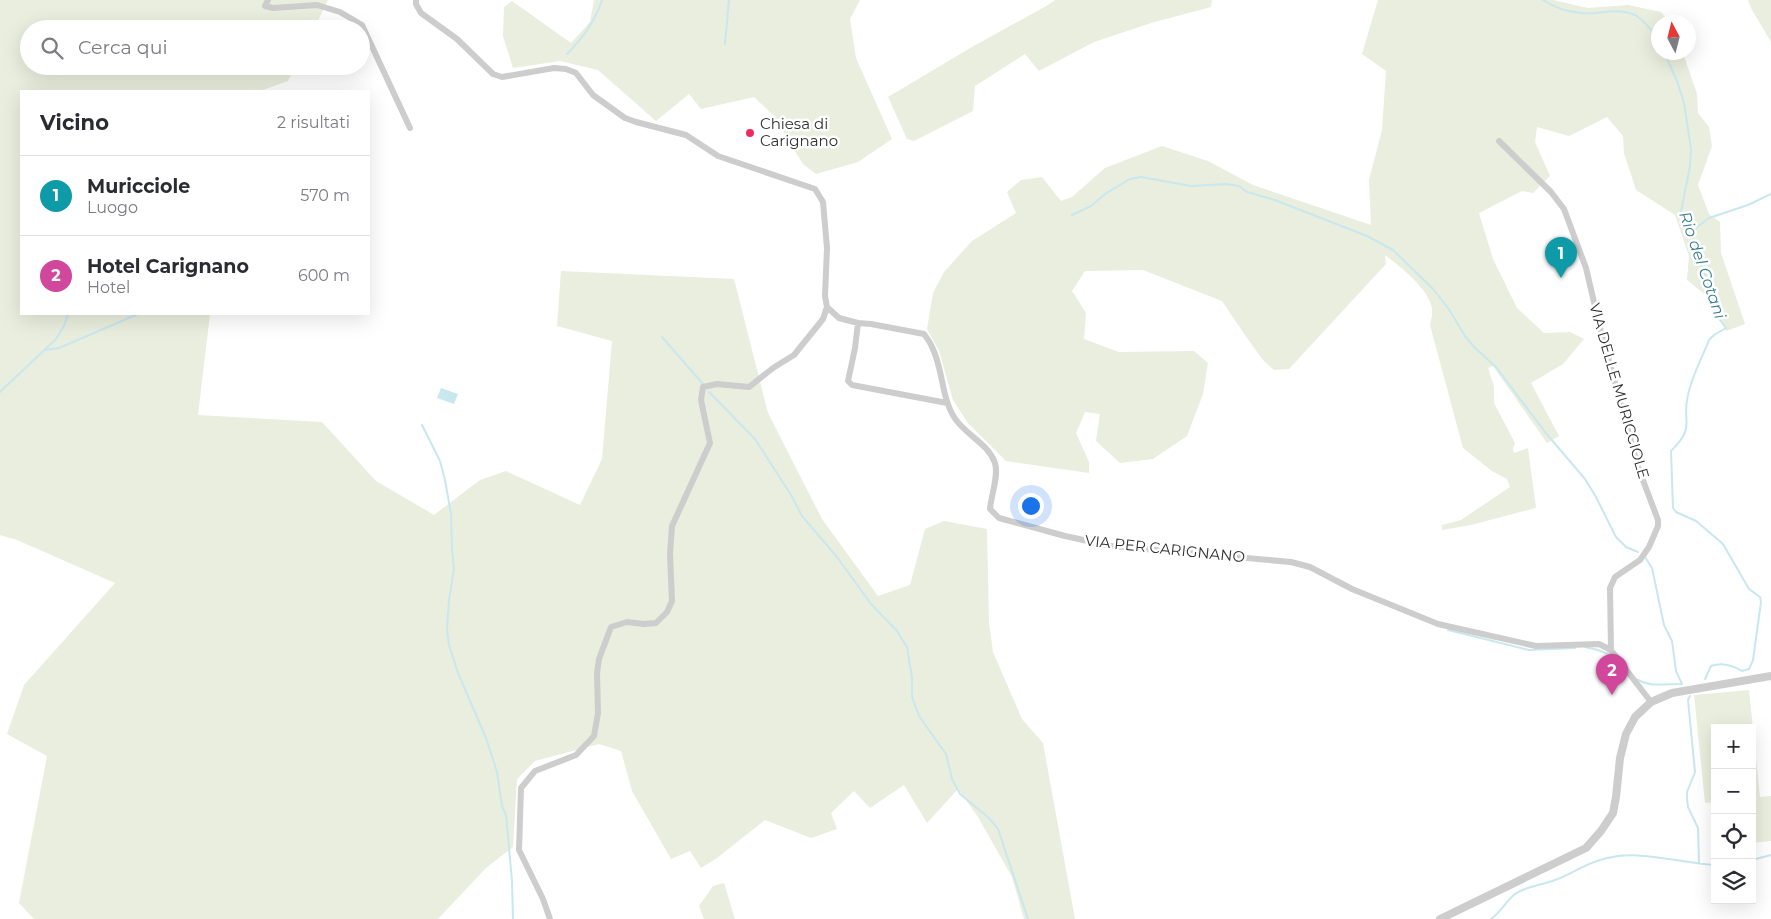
<!DOCTYPE html>
<html lang="it">
<meta charset="utf-8">
<style>
body{margin:0;font-family:Montserrat,sans-serif;background:#f7f7f7;color:#2b2b33}
.controls{position:absolute;right:15px;bottom:15px;display:grid;overflow:hidden;border-radius:0px;box-shadow:0 5px 20px #0002}
.controls button{width:45px;height:45px;display:grid;place-items:center;padding:0;border:0;border-bottom:1px solid #e1e1e2;background:#fff;color:#2b2b33;font:25px sans-serif}
.compass{position:absolute;left:1651px;top:15px;width:45px;height:45px;border-radius:50%;background:#fff;box-shadow:0 5px 20px #0002;rotate:353deg}
.you{position:absolute;left:1030px;top:505px;width:18px;height:18px;margin:-12px;border:4px solid #fff;border-radius:50%;background:#1a73e8;box-shadow:0 0 0 8px #1a73e833}
.badge{display:grid;place-items:center;width:32px;height:32px;border-radius:50%;background:#ef2a5c;color:#fff;font-size:16px;font-weight:700}
.pin{position:absolute;translate:-50% -41px;filter:drop-shadow(0 1px 2px #0008)}
.pin::after{content:'';position:absolute;top:26px;width:18px;height:15px;background:inherit;clip-path:polygon(0 0,100% 0,50% 100%)}
.list{margin:0;padding:0;list-style:none}
h2{display:flex;justify-content:space-between;align-items:center;height:65px;margin:0;padding:0 20px;font-size:21px}
h2 small{font-size:16px;font-weight:400;color:#7c7c81}
.list li{display:grid;grid-template-columns:32px 1fr auto;gap:15px;align-items:center;box-sizing:border-box;height:80px;padding:0 20px;border-top:1px solid #e1e1e2}
.list b{display:block;font-size:19px;white-space:nowrap}
.list p{margin:0;font-size:16px;white-space:nowrap;color:#7c7c81}
.list em{font-size:16px;font-style:normal;color:#7c7c81}
.icon{flex:none;width:28px;height:28px;fill:none;stroke:currentColor;stroke-width:2;stroke-linecap:round;stroke-linejoin:round}
.map{position:relative;flex:none;width:1771px;height:919px;overflow:hidden}
.search{position:absolute;background:#fff;box-shadow:0 5px 20px #0002;left:20px;top:20px;width:350px;height:55px;display:flex;align-items:center;gap:12px;box-sizing:border-box;padding:0 18px;border-radius:28px;color:#7c7c81;font-size:19px}
.panel{position:absolute;background:#fff;box-shadow:0 5px 20px #0002;left:20px;top:90px;width:350px;height:225px;border-radius:0px}
.map>svg:first-child{display:block}
.green{fill:#e9eede}
.water{fill:#c9e7ee}
.lines{fill:none;stroke-linecap:round;stroke-linejoin:round}
.stream{stroke:#c9e7ee;stroke-width:2}
.minor{stroke:#cdcdcd;stroke-width:6}
.tertiary{stroke:#cdcdcd;stroke-width:8}
.poi-dot{fill:#ef2a5c;stroke:#fff;stroke-width:2}
.labels{text-anchor:middle;stroke-width:5;stroke-linejoin:round;paint-order:stroke}
.poi-label{font-size:15px;fill:#303030;stroke:#fff;text-anchor:start}
.street-label{font-size:15px;fill:#303030;stroke:#fff}
.water-label{font-size:16px;font-style:italic;fill:#377e91;stroke:#fff}
</style>
<div class="map">
<svg width="1771" height="919" viewBox="0 0 1771 919">
<rect width="100%" height="100%" fill="#fff"/>
<path class="green" d="M0,0H328L314,29H29V66H295L288,81L260,91H21V314H210L198,415L322,422L376,481L434,515L480,480L506,471L580,505L602,459L612,341L557,326L561,271L734,279L768,413L822,519L878,596L910,585L925,529L944,521L987,529L989,623L993,652L1022,719L1043,743L1075,919H1024L1012,877L978,817L958,789L927,823L904,785L870,808L854,791L831,813L837,829L811,838L765,820L717,858L701,868L690,851L671,859L632,791L621,751L599,744L535,761L517,779L513,847L486,868L438,919H34L19,903L47,756L7,734L24,685L115,583L17,540L0,535Z
M594,0H860L850,19L856,58L892,139L858,162L816,174L803,164L773,115L754,97L701,109L689,94L656,121L598,70L560,61L513,68L503,36L504,7L512,1L571,43L590,22Z
M1055,0H1212L1211,7L1151,23L1094,42L1039,71L1025,54L975,86L973,111L914,141L907,139L888,97L972,47L1048,5Z
M1378,0H1553L1588,8L1628,5L1661,12L1669,22H1658V52L1683,53L1697,94L1698,113L1709,127L1712,146L1698,185L1709,214L1720,222L1721,253L1745,324L1726,331L1709,298L1687,280L1689,256L1675,215L1636,190L1624,153L1623,136L1607,117L1569,136L1537,127L1535,142L1550,176L1533,193L1522,191L1479,213L1493,259L1517,308L1544,333L1570,332L1584,339L1563,364L1531,383L1559,436L1547,443L1493,366L1488,368L1494,387V403L1515,443L1513,449L1514,453L1528,448L1536,508L1471,525L1442,530V525L1461,520L1510,487L1507,479L1492,471L1463,448L1430,325C1431,320 1433,314 1432,309C1430,290 1400,266 1385,255L1386,264L1289,369L1274,370L1263,360L1247,338L1222,301L1143,270L1085,271L1072,291L1086,313L1084,339L1119,352L1194,351L1208,363L1203,394L1187,436L1153,459L1120,463L1096,441L1100,414L1085,412L1076,433L1089,462V473L1006,461L967,422L953,400L939,351L927,329L933,293L944,272L972,241L1016,213L1007,192L1021,180L1042,177L1061,201L1072,197L1105,168L1162,146L1208,161L1253,185L1371,225L1369,180L1382,130L1386,71L1362,54Z
M1748,0H1771V42L1751,8Z
M1749,690L1760,797L1771,796V841L1752,843V728H1715V802L1705,803L1694,695Z
M724,883L735,919H704L699,906L713,886Z"/>
<path class="water" d="M441,388L458,394L454,404L437,398Z"/>
<g class="lines">
<path class="stream" d="M1543,0C1558,10 1578,15 1596,13C1608,12 1623,9 1635,15C1644,20 1653,32 1658,41
M725,44L729,0
M1664,52L1677,81L1684,103L1691,149L1690,166L1681,212L1709,286L1720,320L1726,328L1714,335L1709,340C1702,358 1692,376 1688,395C1681,423 1697,425 1671,451L1673,508L1676,512L1696,521L1723,544L1749,589L1760,597L1761,602L1753,660L1749,669L1742,671C1732,665 1722,662 1711,666L1705,679
M567,54C583,38 595,22 602,0
M1072,215L1091,206L1105,194L1130,179L1141,177L1191,186L1226,184L1239,186L1247,192L1275,200L1367,236L1393,250L1433,289L1448,308L1465,336L1475,348L1496,367L1545,432L1585,479L1596,497L1616,537L1626,547L1638,552
M1689,233L1709,218L1748,205L1771,194
M662,337L703,384
M46,350L59,348L138,314
M0,392L56,339L64,326L68,314
M709,392L755,439L791,495L802,516L837,557L871,604L897,631L907,647L912,678V697L919,716L946,754L952,779L960,794L989,818L998,829L1028,919
M422,425L440,461L445,480L451,514L452,549L454,569L449,600L447,629L449,645L458,673L486,738L497,772L502,806L506,815L512,881L513,919
M1448,630L1529,650L1575,648
M1585,647L1598,650L1611,655
M1638,680C1651,687 1667,684 1682,684L1676,671L1672,641L1664,625L1652,568L1645,557
M1690,696L1688,700L1695,772L1687,792V799L1688,807L1698,828L1699,863
M1752,860L1771,855
M1491,919C1501,912 1506,901 1515,894C1526,886 1542,885 1555,880C1569,875 1582,866 1597,861C1635,847 1676,863 1715,865"/>
<path class="minor" d="M268,0L265,6L273,8L317,5L340,12L362,25L410,128
M416,0V4L421,13L457,39L493,74L502,77L554,68L566,69L576,73L593,95L625,118L636,122L686,135L718,156L815,189L823,202L827,248L825,296L827,307L839,318L858,323L871,324L924,334C927,338 930,342 932,347C943,368 941,396 954,417C965,435 988,443 995,463C999,476 991,495 990,509L999,518L1065,536L1111,546L1291,562L1310,567L1352,589L1438,624L1536,646L1599,644L1611,650L1651,702
M1499,141L1551,192L1564,209L1586,268L1601,332L1638,467L1658,520V526L1649,547L1640,560L1615,577L1610,588L1611,650
M858,323L855,348L848,381L852,385L947,403
M550,919L543,899L519,850L521,788L535,771L576,755L594,736L598,713L597,673L599,659L611,627L627,622L644,624L656,623L667,612L672,601L670,554L672,526L710,443L701,400L703,387L717,384L749,387L773,368L794,355L823,319L827,307"/>
<path class="tertiary" d="M1440,919L1586,848L1601,831L1613,813L1616,797L1620,758L1626,734L1635,717L1651,702L1672,693L1771,676"/>
</g>
<circle class="poi-dot" cx="750" cy="133" r="5"/>
<g class="labels">
<g class="poi-label">
<text x="760" y="129">Chiesa di<tspan x="760" dy="17">Carignano</tspan></text>
</g>
<g class="street-label">
<text transform="translate(1619 391) rotate(74)" y="5">VIA DELLE MURICCIOLE</text>
<text transform="translate(1165 549) rotate(6)" y="5">VIA PER CARIGNANO</text>
</g>
<g class="water-label">
<text transform="translate(1703 265) rotate(71)" y="6">Rio del Cotani</text>
</g>
</g>
</svg>
<div class="controls">
<button>+</button>
<button>−</button>
<button><svg class="icon" aria-label="locate" viewBox="0 0 24 24"><circle cx="12" cy="12" r="6"/><path d="M12 2v4M12 18v4M2 12h4M18 12h4"/></svg></button>
<button><svg class="icon" aria-label="layers" viewBox="0 0 24 24"><path d="M12 4l9 5-9 5-9-5zM3 14l9 5 9-5"/></svg></button>
</div>
<svg class="compass" viewBox="-18 -18 36 36"><path d="M0-13l5 13h-10z" fill="#e53935"/><path d="M0 13l5-13h-10z" fill="#7c7c81"/></svg>
<div class="you"></div>
<div class="pin badge" style="left:1561px;top:278px;background:#0f9aa8">1</div>
<div class="pin badge" style="left:1612px;top:695px;background:#d1479c">2</div>
<div class="search"><svg class="icon" aria-label="search" viewBox="0 0 24 24"><circle cx="10" cy="10" r="6"/><path d="M15 15l6 6"/></svg>Cerca qui</div>
<section class="panel">
<h2>Vicino<small>2 risultati</small></h2>
<ul class="list">
<li><span class="badge" style="background:#0f9aa8">1</span><div><b>Muricciole</b><p>Luogo</p></div><em>570 m</em></li>
<li><span class="badge" style="background:#d1479c">2</span><div><b>Hotel Carignano</b><p>Hotel</p></div><em>600 m</em></li>
</ul>
</section>
</div>
